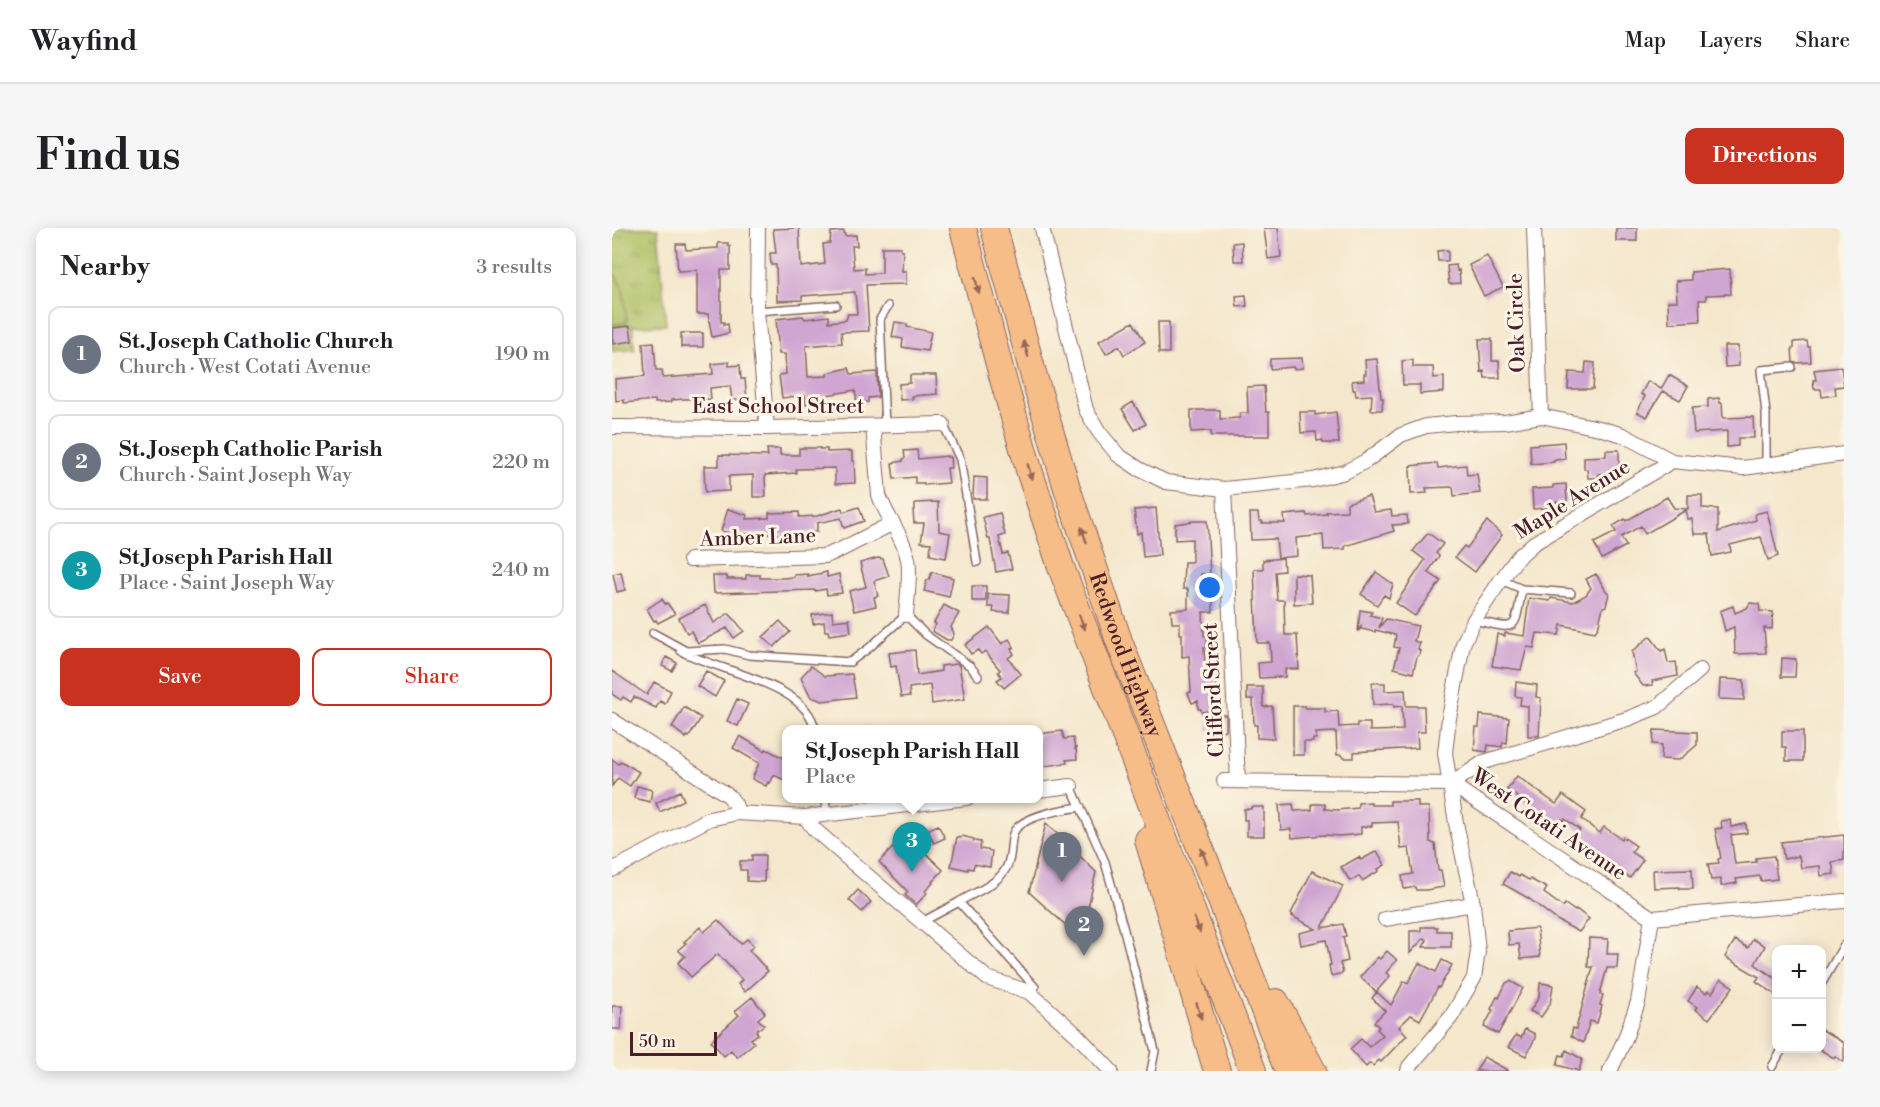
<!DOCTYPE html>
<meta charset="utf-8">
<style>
body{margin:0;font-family:"Libre Bodoni",serif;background:#f6f6f6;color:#202124}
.controls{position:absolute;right:18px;bottom:18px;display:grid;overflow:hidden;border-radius:12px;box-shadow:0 3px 15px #0003}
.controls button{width:54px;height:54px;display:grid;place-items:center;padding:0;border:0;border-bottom:2px solid #e0e0e0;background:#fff;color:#202124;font:30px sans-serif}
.scale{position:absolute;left:18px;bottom:15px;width:87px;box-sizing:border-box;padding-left:6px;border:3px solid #4a1f2b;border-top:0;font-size:16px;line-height:21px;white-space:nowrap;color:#4a1f2b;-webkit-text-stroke:4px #fcf5e5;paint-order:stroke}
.you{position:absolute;left:598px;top:360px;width:21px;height:21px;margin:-15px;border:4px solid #fff;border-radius:50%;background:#1a73e8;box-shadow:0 0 0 9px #1a73e833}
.badge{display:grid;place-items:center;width:39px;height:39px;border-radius:50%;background:#c8321e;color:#fff;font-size:20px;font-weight:700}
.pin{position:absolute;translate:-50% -50px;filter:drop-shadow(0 2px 3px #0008)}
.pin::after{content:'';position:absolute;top:32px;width:21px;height:18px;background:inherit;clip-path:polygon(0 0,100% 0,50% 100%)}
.popup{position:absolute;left:170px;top:497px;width:261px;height:78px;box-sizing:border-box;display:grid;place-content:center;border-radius:12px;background:#fff;filter:drop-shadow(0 2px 4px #0005);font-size:20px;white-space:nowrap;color:#757577}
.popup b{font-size:22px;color:#202124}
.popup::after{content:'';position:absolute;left:50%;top:100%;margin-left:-12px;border:12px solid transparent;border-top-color:#fff}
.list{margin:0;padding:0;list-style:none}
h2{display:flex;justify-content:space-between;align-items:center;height:78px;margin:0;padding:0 24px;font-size:26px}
h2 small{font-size:20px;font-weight:400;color:#757577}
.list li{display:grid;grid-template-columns:39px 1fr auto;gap:18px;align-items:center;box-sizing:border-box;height:96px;margin:0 12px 12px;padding:0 12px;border:2px solid #e0e0e0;border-radius:12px}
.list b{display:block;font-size:22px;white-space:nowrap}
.list p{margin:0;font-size:20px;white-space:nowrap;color:#757577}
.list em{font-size:20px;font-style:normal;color:#757577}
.actions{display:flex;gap:12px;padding:18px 24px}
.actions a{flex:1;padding:14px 0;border:2px solid #c8321e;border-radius:12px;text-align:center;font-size:21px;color:#c8321e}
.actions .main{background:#c8321e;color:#fff}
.map{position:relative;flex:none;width:1232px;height:843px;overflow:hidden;border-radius:12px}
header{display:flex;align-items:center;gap:36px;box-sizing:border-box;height:84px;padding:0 30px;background:#fff;border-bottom:2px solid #e0e0e0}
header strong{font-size:28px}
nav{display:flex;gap:33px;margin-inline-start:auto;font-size:21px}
.intro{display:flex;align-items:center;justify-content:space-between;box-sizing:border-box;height:144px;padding:0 36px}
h1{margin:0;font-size:42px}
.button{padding:15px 27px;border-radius:12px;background:#c8321e;color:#fff;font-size:21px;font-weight:700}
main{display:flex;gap:36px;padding:0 36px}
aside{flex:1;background:#fff;border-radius:12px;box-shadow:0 3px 15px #0003}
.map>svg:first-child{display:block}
.grass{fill:url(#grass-tufts);stroke:#7c7047;stroke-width:1.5}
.garden{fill:#aec063;stroke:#7c7047;stroke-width:1.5}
.building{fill:#cfa5d2}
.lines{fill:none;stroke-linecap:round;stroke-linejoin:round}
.service-casing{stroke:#866563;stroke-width:10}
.minor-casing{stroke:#866563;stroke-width:16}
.motorway-casing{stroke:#866563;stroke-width:28}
.service{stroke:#fff;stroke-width:7}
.minor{stroke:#fff;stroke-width:14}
.motorway{stroke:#f7bd88;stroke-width:26}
.oneway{fill:#986655}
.labels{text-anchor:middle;stroke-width:6;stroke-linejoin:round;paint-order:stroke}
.street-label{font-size:21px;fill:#4a1f2b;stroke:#fcf5e5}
</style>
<header>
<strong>Wayfind</strong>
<nav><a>Map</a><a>Layers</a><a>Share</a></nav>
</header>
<div class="intro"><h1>Find us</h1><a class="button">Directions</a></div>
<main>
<aside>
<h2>Nearby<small>3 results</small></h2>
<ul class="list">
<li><span class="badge" style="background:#6b7280">1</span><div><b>St. Joseph Catholic Church</b><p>Church · West Cotati Avenue</p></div><em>190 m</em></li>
<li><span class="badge" style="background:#6b7280">2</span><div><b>St. Joseph Catholic Parish</b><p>Church · Saint Joseph Way</p></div><em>220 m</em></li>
<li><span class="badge" style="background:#0f9aa8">3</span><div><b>St Joseph Parish Hall</b><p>Place · Saint Joseph Way</p></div><em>240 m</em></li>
</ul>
<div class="actions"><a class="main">Save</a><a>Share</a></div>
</aside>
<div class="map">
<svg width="1232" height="843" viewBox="0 0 1232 843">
<defs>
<pattern id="grass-tufts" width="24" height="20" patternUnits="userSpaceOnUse" patternTransform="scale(1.5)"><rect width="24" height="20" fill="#aec063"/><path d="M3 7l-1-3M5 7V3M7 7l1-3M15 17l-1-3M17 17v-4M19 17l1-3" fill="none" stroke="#909b52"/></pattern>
</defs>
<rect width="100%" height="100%" fill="#fcf5e5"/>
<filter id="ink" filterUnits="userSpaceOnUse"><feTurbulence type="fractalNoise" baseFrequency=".0167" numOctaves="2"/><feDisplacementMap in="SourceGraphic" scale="12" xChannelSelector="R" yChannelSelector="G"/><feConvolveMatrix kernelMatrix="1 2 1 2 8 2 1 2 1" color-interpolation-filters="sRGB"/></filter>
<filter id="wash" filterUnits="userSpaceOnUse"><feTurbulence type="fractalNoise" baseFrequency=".008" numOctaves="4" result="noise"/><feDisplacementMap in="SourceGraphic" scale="24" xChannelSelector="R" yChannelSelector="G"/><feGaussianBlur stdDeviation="1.35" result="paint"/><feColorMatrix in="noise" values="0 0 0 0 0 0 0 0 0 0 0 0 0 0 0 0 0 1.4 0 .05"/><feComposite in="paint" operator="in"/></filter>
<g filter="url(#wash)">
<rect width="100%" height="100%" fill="#f4e7cc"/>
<path class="grass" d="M0,0H46L54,97L21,98L22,122L0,123Z"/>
<path class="garden" d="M0,42L11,61L15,95L0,97Z"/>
<g id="blocks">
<path class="building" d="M187,0L189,39L213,36L211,16L218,15L219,4L232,3L233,8L244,7L245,18H240L242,41L253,40V46L270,45V19H289V23H291L290,43H294V56L254,57L257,103L229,104L230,115L194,118L196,149L215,148V145L237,140L239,146L265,144L266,169L256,170V174L245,175L243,162L204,169V175L194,176L193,167L170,170L167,147L174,146L173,126H167L164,91L191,88L193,91L217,88V94L234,92L236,86H245L243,64L190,68V72L165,73L164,37H159L158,25H164L161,1Z
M652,0H666L669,29L656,31Z
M1004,0H1025V13H1004Z
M630,14L631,33H622L621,15Z
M106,15H116V18H118V42H109V94H112V97L116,96L117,105L100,109L96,86H85V42L66,43L64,16H73L74,22L106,20Z
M836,22V33H826L825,23Z
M875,28L891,59L872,68L857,37Z
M844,37L845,43L847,42L848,55L837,56L835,38Z
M1118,41L1119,66L1094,67V72H1087L1088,93L1057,95L1056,73H1065L1064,53L1079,52V44Z
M634,67L635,78L625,79L624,68Z
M283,94L295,96V99L319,104L315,123L290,119L291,111L280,109Z
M521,94L533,114L512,127L507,118L494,126L487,113Z
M546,94H557V125H547Z
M18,98L20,113L1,116L0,100Z
M69,105H91V119H69Z
M867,111H880V133H887L888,150H873L872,143L869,144Z
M1195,113L1196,119H1198L1199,134L1184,135L1181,134L1180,120H1182V114Z
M42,114L44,142H50L51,150L101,146L100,136L117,134V138L128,137L129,151H133L135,171L120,172L118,158L98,160L99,171L88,172V170L59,172V174L43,175V172L12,175V172L4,173L3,151L33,148L31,115Z
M1112,118H1126L1127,138L1113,139Z
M690,130L691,140L682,141L681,139L658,141V131Z
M765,131L769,170H771L770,182H759L760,167L744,168L743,162H741L740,153L752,152V146H754L753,132Z
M801,132V139H821L822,150L832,149V164L808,166V157H791L790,133Z
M974,134L983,135L981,161H956L957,144L973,145Z
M1229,139L1232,158L1223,159L1224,167L1210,169L1209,161H1202L1201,152H1204L1202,142Z
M298,147H324L325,166L300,168L301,171L288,172L287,156L298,155Z
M1057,147L1076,158L1068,172L1051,163L1035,189L1025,184L1033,168L1029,166L1036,153L1049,161Z
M652,158L654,184H657V208H599V203L579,204V182H608V191L628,190V185H636L635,159Z
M1107,170L1108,175H1110L1111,190L1141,189L1142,210H1126V218L1115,219V203L1082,205L1080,180L1096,179V171Z
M521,174L534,196L523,202L510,181Z
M688,184H703V187L724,184L727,215H711L710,212L705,213L704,204L689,205Z
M952,214L953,231L942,232V234L919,236L918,217Z
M187,220H208V221H215V224L240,223V233H242L243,255L223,256V240L184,241V245L153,247L154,269H141V247L117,248V263L93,264L92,238H107V227L156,228L155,221H168V227H187Z
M305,222L306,231L335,228V229H338L339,240H335L337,255L312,257V255H303V249L282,251L280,235L291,233V231L293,230L292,223Z
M994,222H1007V241H997V245L986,246V250H976L975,241H972V229L994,228Z
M825,235L826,240L854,237L855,247L865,246L868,265L842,268L841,259L814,260L815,265L799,266L798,238Z
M362,249L375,250V271H361Z
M954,256L955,274H944V277H936L935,280L921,281L920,261L941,260V257Z
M1076,267H1090V280L1106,281V304L1144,292L1143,286L1155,283L1166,328L1156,332L1149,309L1118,317L1119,324L1100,328L1097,306H1082L1080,291H1076L1074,282L1033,306L1029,298L1009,309L1014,318L990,331L982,315L1004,304L1001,298L1013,291L1014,293L1055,269L1062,280L1076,281Z
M757,268L762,284L779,282L780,288L795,287L796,296L780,297L782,303L733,318V321L712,322L711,307L684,310L685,328L666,330L664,311L639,312L638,285H646L647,293H650V295H673L672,287L694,285L695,288L715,286L714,284L735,283V275Z
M326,274L327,303L338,305L334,330L318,327L319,315L309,314L312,295H302L301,282H303V275Z
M247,279L252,293L232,300L229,290L205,295V304H195V306H129L128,312L116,308L117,305L109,303L116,281L135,287L134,291L157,290V285L187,284V289L205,288L230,280L231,284Z
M544,280L548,327L531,329L529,304L525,306L522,282Z
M388,285L393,307L387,309L391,326L396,325L400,341L384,344L378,311H376L371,289Z
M582,293H595L598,346H589V367L601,366V384H591L592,408H595V420H592L593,438H596V442H604L606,482H608V487H614V503H596V483L589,484V481H586V473L580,475L576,465L579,464L577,428L570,429V406H568V395H560L559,382L576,381V361H571L572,334H580V311L563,312V296Z
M875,293L890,307L863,344L843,329L852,318L855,320Z
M816,305L831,316L824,325L827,328L816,344L829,353L803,388L784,375L813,332L801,323Z
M266,330L271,331L277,348L262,353L266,368L262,369L264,378L242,383L237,363L254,359L248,335Z
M671,330L672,343L663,344L665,372H672L673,407H685L687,441H673V449L647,450L646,435L659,434L658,415H645L642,341H651V332Z
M9,344L13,362L5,364L1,346Z
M215,344V349L227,346L230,365L215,367L214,361L204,363V362L102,365L101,348H115V351H134V347H148V350H171L182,349V347L196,346V348Z
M320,344L341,350L337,369L312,363L315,352H317Z
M764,344L781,356L777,370L772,367L765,377L749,366Z
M682,346L698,347L700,375L682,376Z
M984,346L994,363L997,365L994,378L991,379L986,400L983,404L949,397L947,407L925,405L922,420L915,419L909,442L880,438L885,406L893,408V405L912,408L917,370L938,373L939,370L961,374L974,367L979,360L974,351Z
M360,358H374V373H360Z
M376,366L398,367L397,385L381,384L382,379H376Z
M50,371L53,376L55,375L63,386L46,395L44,392L42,393L35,381Z
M1138,375L1147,376L1148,383L1161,384L1160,401L1152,400L1154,425L1123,426L1122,399L1113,403L1108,383L1121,378L1123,385L1135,380Z
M93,377L102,395L117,385L132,403L122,410L115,400L86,415L79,403L75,405L67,390Z
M332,377L347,385L339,399L342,406L339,412H335L320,403L324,396L322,395Z
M748,382L760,384L758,387L770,390L767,400L774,391L806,398L802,413L808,415L806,421L808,423L807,427L805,429L801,445L782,440L787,420L782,419L784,407L763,402V404L749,401V399L746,404Z
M220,384L221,393L237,391L239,404L217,407L216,403H213L212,394L201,396L200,387Z
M168,393L178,404L162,419L151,409Z
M377,399L390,416L397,411L402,419L399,421L402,426L396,430L409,446L392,460L385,452L390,449L386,444L388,442L373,423L369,426L366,422L359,426L353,417Z
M1038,408L1049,423L1053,421L1056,435L1064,434L1066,448L1040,453L1041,457L1031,458L1021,445L1024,444L1020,424Z
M303,422L305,447L329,443V438L345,436L347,437L353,471L320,476L318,457L297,460L298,468L289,469L284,438L279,439L277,425Z
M54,429L65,435L60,443L50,438Z
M1170,430L1184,431L1183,449H1169Z
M199,438L213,448L240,446L244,469L210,473L199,469L189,449Z
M0,443L35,467L42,454L59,463L53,476L48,473L44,480L22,469L19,474L11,469L9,472L0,466Z
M94,443L112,453L103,469L85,458Z
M1108,451L1132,452V472L1107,471Z
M904,454L925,457L924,469L929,470L927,508H916V478L908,477L909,469L903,468Z
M760,455H773V463L793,462L794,478H812L813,504H805L806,520L742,524V530H732L729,527H725L724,504L704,505V511H701V514H692V527H681V478H693V480H713V484L726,483L727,499L745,498V495H758V503L791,502L790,478L782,479L781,476L761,477Z
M635,459H651V479L660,478L662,511L645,510V497H642L641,471H635Z
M125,471L136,476L126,498L115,493Z
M72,479L89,490L77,509L75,508L74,510L60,499Z
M868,487L897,490L895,515L891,514L890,519L876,517L875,524L862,522L864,499H867Z
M1042,502L1085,504V517L1067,532L1049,531L1050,517L1041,516Z
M450,503L452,511L461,510L463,521L464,520L465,531L454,532L455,535L426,539V506Z
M1170,503H1191V533H1174V519H1170Z
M128,508L153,523L154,521L174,531V553L162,547L158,555L156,554L154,558L140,551L147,535L121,520Z
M0,531L7,536L9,533L27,544L18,558L6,550L0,558Z
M905,548L944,576L951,567L974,584L969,591L988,605L992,599L1010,611L1011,609L1024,618L1019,624L1031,632L1018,650L1006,642L1003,645L961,612L968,602L953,591L951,593L950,591L943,600L915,579L916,577L895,561Z
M25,558L40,562L38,574L22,570Z
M68,563L72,572L48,584L44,575Z
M778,573H806V579H817L818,614L823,616L826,642H829L832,659L814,662H804L803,659L792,661L790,648L801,646L797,620L789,621L786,594L760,595V598L749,599V606L727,608L712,607L680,610L679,601L669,602L667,577L681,576L682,583L700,582V576H713V581L725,582L746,580V575L759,574V577H778Z
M639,579H652V608H635V592H632V581H639Z
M1118,592L1119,599L1134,596L1135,605L1119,607L1123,636L1144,634V630L1162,628L1165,651L1149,653L1148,648L1124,651L1125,655L1109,658V651L1099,652L1096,636L1107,635L1106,631L1109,630L1103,601L1110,600L1109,593Z
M434,595L484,644L469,711L417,664Z
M326,597L333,610L322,615L315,602Z
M294,606L331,642L320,654L321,655L313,663L315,665L304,677L293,667L296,664L267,634Z
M1232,607V632L1220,634L1222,646L1209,648L1208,638L1189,640L1187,628L1172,631L1169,614Z
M350,608L362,611V613L369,614L368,621L380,623L378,639L362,636L361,641L356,640V642L339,638L345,609L349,610Z
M765,623L773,637L766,641L767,643L750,653L747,648L738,653L729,639L747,629L749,632Z
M140,627H153L152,654L135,653V642H128V633H140Z
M1080,641L1081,661H1068V659L1042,660L1041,642Z
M700,643L731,658L710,700L731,696L734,708L731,709L736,733L728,735L731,745L719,748L717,737H719L714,712L689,717L687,705L704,701L680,688L681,687L679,686Z
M898,644L907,649L908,647L917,652L918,651L935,660L932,665L951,679L953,676L963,683L964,681L977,691L967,704L945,692L916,670L891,656Z
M246,662L259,674L250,684L237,672Z
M106,692L129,716L135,711L142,718L137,722L156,743L133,764L126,756L130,752L106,726L79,749L66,735L73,728L66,722L74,715L72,714L88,699L92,704Z
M809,699H825V703H839V719H811L815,712L812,710L798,725V703H809Z
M925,700L928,729L909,731L907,716L897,717L896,703Z
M977,710L996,711L995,726H1006L1005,740H995L988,766L991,767L988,777L990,778L985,795L978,793L971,815L959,808L961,800L964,801L981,739H976Z
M1141,711L1153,718L1143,736L1164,751V767L1144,753L1147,749L1113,729L1123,712L1136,720Z
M775,723L785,732L774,745L778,748L764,764L748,749L766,729L768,731Z
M830,732L840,737L827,760L826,759L808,792L799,787L787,799L795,807L769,834L767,832L761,838L758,835L754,839L738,821L749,811L757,819L771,807L765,801L767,799L762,794L773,783L760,770L765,764L779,777L792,753L796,755L807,735L824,744Z
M1109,751L1121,759L1097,791L1083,781L1085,779L1076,773L1085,759L1094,765L1096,762L1100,765Z
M898,753L911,760L886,806L872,799L881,782L879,781L885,769L887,770L894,755Z
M928,755L941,757L938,776L929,789L918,783L927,769Z
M140,769L153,785L146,791L152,797L144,803L146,806L139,811L142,815L125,829L119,822L112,828L99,813L127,787L123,783Z
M0,778H10L9,801H0Z
M913,801L923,806V810L914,828L896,819L904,807L909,810Z
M1209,801L1232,815V834L1223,828L1222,830L1209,822Z
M954,822L970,831L967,843L945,837L948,827L952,828Z
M872,829L875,831L897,843H864Z"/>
</g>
</g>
<g filter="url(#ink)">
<use href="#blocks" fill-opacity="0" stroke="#866563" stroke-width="1.5"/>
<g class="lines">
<defs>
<path id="service" d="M145,83L224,77
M331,196L348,231L365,334
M273,198L268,91L276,78
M1154,237V185L1149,142L1180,139
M910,361L959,365
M862,392C907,402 902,405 910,361L889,352
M41,405L74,423L113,421L137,427L238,434L257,420L294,387L314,407L358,438L366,448
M69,423C104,443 196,455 203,502
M459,558L493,634L512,702L543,823L539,843
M213,570L215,587
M310,694L347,674
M1210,755L1232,717
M417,764L423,759L347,674C361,665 384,657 393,642C400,632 398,617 401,606C407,588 453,581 469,579
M1160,839L1171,820"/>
<path id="minor" d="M146,0L145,83L155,200
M430,0L474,182L487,204L506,227L527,241L554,254L612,261L701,252L733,244L754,233L789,207L814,198L844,195L893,194L929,188L987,200L1011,207L1060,233L1131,240L1232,226
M922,0L929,188
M261,198L267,267C274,289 291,307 296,331C299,345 295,372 294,387
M0,199L155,200L331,196
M612,261L626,553
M78,332L213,328L228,322L281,295
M0,492L117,568L123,576L126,585
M612,553L839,556L1040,690L1232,673
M839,556L872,534L1015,491L1045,479L1088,442
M426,562L459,558
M193,589L202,601L242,636L375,750L417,764L465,807L499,843
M0,642L97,591L126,585L193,589L355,570
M773,691L861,676
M796,843L797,839L839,789L862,750L866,723L861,676L844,595L833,525L837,490L851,416L862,392L889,352L906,329L922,315L1060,233
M998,843L1013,811L1026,774L1040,690"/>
<g id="motorway">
<path d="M351,0L389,144L418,245L449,339L641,843"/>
<path id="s1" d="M382,0L421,145L455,260L507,413L676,843"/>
<path d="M536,612L605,843"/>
<path d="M664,774L701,843"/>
</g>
</defs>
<use href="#service" class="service-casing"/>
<use href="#minor" class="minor-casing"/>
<use href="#motorway" class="motorway-casing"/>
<use href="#service" class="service"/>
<use href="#minor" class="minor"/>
<use href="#motorway" class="motorway"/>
</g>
<defs><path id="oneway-solid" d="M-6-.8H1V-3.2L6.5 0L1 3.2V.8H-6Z" transform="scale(1.5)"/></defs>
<g class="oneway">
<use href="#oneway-solid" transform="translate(365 57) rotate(75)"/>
<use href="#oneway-solid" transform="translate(414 121) rotate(-106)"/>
<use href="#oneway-solid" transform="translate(418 244) rotate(73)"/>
<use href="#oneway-solid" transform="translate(472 307) rotate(-109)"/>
<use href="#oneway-solid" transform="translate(470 394) rotate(69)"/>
<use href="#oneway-solid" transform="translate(592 628) rotate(-111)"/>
<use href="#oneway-solid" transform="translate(585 697) rotate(69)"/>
<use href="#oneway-solid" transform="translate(587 783) rotate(73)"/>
</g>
</g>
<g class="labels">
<g class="street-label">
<text transform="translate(904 95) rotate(-92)" y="7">Oak Circle</text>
<text x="166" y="185">East School Street</text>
<text transform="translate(960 271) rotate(-32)" y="7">Maple Avenue</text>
<text transform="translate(146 309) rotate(-2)" y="7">Amber Lane</text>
<text dy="7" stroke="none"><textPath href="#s1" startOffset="447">Redwood Highway</textPath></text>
<text transform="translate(601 462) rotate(-93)" y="7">Clifford Street</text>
<text transform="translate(937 596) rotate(34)" y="7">West Cotati Avenue</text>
</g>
</g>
</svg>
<div class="controls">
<button>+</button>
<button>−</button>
</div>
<div class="scale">50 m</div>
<div class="you"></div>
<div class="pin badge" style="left:450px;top:654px;background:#6b7280">1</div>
<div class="pin badge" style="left:472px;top:728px;background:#6b7280">2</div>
<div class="pin badge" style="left:300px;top:644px;background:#0f9aa8">3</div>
<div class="popup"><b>St Joseph Parish Hall</b>Place</div>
</div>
</main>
